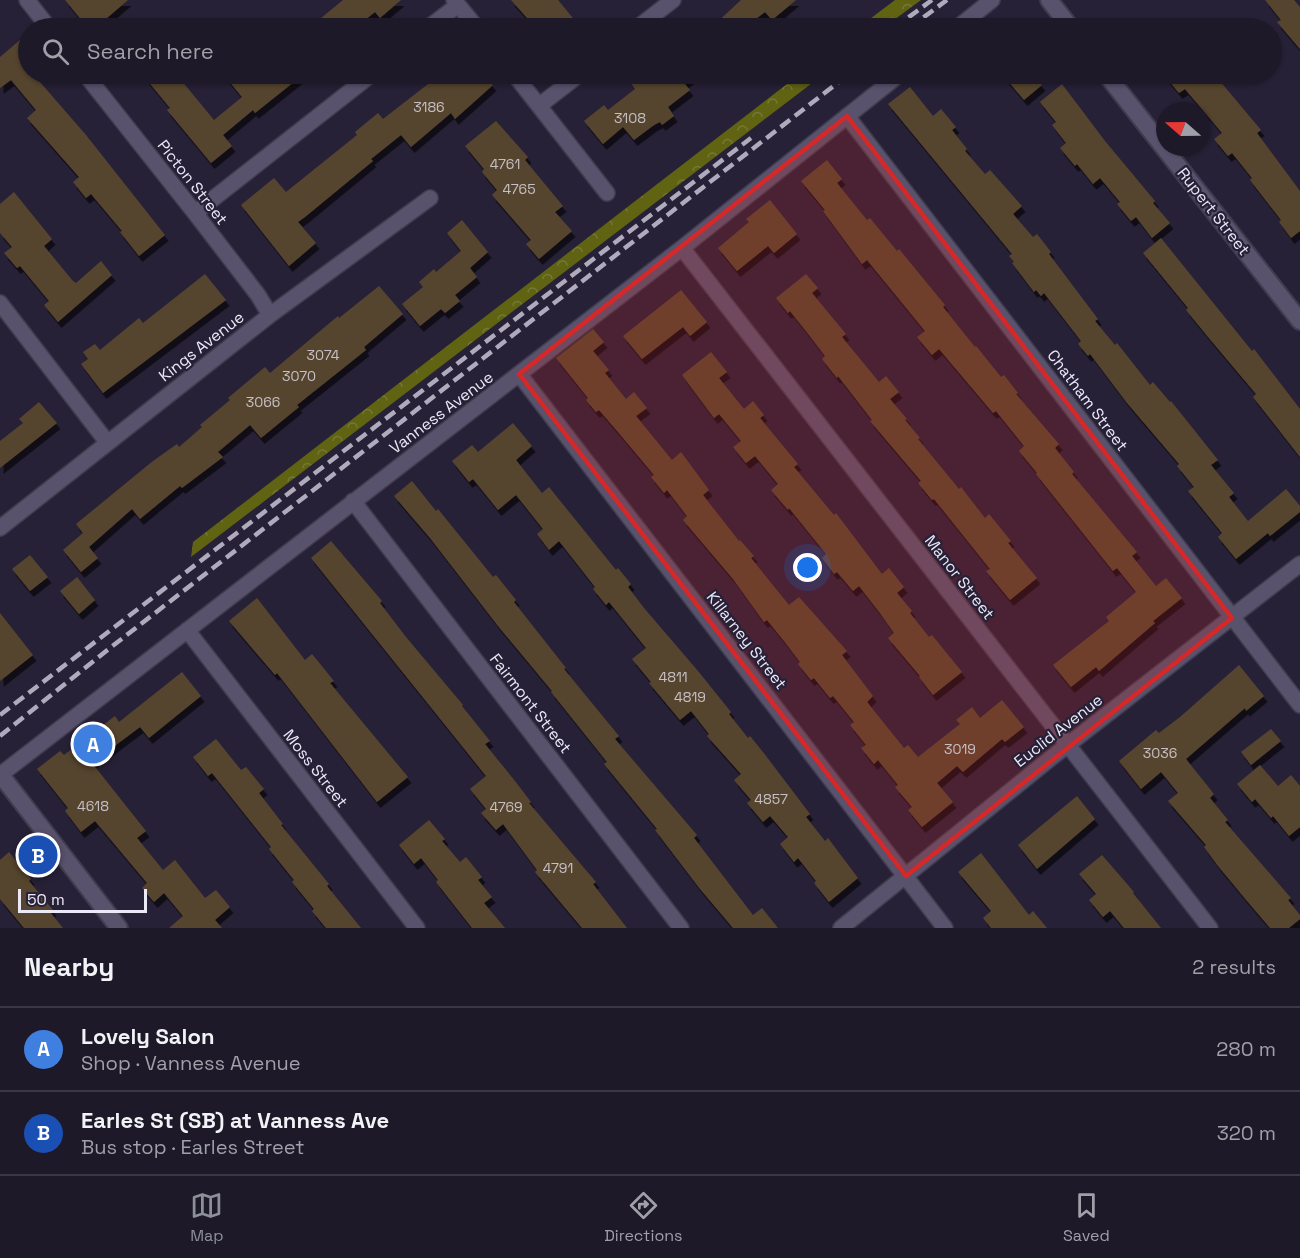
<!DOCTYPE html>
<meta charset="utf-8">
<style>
body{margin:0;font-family:"Space Grotesk",sans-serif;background:#252231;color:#f1f3f6}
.compass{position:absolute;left:1156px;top:102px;width:54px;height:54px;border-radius:50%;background:#1d1929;box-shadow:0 2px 4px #0004;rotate:290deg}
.scale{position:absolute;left:18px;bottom:15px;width:129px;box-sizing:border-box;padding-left:6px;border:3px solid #ebe8f7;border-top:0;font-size:16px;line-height:21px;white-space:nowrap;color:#ebe8f7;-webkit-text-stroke:4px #272137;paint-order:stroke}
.you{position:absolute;left:808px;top:568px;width:21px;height:21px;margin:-15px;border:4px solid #fff;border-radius:50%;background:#1a73e8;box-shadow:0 0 0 9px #1a73e833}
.badge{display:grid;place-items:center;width:39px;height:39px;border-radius:50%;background:#8c9099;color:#fff;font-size:20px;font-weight:700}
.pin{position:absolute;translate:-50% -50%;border:3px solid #fff;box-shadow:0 2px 6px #0006}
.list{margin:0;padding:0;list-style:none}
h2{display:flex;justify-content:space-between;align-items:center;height:78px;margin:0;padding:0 24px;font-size:26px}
h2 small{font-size:20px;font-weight:400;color:#a0a0a8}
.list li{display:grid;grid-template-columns:39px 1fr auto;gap:18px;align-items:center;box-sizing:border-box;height:84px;padding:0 24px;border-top:2px solid #3b3846}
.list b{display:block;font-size:22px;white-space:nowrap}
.list p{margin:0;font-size:20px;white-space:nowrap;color:#a0a0a8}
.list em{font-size:20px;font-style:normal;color:#a0a0a8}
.icon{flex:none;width:33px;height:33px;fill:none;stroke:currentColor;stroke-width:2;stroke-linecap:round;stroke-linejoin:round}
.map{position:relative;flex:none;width:1300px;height:928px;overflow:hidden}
.search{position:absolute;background:#1d1929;box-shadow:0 2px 4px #0004;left:18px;right:18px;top:18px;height:66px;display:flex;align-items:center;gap:15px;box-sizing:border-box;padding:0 21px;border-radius:33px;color:#a0a0a8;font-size:22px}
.sheet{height:246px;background:#1d1929}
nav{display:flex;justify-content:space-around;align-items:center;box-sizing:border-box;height:84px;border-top:2px solid #3b3846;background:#1d1929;font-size:16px;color:#a0a0a8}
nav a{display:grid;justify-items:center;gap:3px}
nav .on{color:#8c9099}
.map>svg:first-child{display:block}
.forest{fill:url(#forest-crowns)}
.building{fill:#57452f;filter:url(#shadow)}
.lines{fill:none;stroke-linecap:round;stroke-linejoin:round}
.minor-casing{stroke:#403b4e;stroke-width:18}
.tertiary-casing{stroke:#403b4e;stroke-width:20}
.minor{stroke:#58526c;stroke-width:15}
.tertiary{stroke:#58526c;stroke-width:16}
.rail{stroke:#afabbc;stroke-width:4.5;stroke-dasharray:12 6;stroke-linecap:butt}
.marked{fill:#d62828;fill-opacity:0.2;stroke:#d62828;stroke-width:4.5;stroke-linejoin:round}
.labels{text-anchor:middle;stroke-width:4.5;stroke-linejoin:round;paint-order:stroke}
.number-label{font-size:14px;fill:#c6bfc5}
.street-label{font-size:16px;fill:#ebe8f7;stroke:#272137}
</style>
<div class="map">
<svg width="1300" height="928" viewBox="0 0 1300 928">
<defs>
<pattern id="forest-crowns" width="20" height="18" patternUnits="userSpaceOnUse" patternTransform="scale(1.5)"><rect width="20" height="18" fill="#5f6312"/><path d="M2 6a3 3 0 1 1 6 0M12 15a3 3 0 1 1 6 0" fill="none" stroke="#767935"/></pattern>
<filter id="shadow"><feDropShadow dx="3.5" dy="6" stdDeviation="0" flood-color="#0009"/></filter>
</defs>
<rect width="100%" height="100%" fill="#272137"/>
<path class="forest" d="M895,0H921L883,28H858Z
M800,74H824L191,557L193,542Z"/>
<path class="building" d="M65,0H128L107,18L115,28H88Z
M343,0H401L380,18L375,12L355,28H309Z
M511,0H558L581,28H536Z
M741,0H796L772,20L765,12L744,28H711Z
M1265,0H1294L1300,7V49L1277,22L1281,20Z
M20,40L28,50V74H33L86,135L165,235L139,256L120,232L122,231L91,194L86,198L73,182L79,177L27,118L36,110L11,80L0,88V57Z
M142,74H176L214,120L242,97L223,74H304L255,113L253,110L223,135L232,146L211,163L167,110L170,108Z
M441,74H483L493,85L455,119L451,113L411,147L401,135L371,159L373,161L305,217L298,222L316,243L289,266L241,205L274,178L286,192L357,135L355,132L378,113L383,119Z
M640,74H696L684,83L690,90L668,107L674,116L662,125L660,122L654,125L634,140L623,127L603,144L584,121L604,105L608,110L635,89L630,82Z
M1002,74H1032L1042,85L1024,100Z
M1163,74H1214L1261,130L1257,133L1300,191V231L1291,238L1279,222L1281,220L1250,180L1252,178L1232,153L1228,156L1214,139L1222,133L1185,89L1179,93Z
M1062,84L1105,141L1155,201L1153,203L1170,223L1152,238L1136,217L1131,221L1117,204L1120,202L1100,178L1093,184L1077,164L1075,166L1060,148L1066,143L1052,125L1056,122L1040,102Z
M910,87L933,116L941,109L956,127L952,130L967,149L965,151L985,174L990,170L1022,206L1013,214L1033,237L1037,234L1051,252L1049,254L1098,319L1095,321L1115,345L1117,343L1150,385L1153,382L1170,402L1171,401L1218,460L1211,465L1234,493L1229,497L1248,521L1286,489L1300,506V512L1270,536L1268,533L1236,559L1218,537L1222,533L1188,491L1194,487L1177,466L1179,464L1127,403L1090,354L1088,356L1078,344L1081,341L1044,293L1041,296L1036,290L1034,292L1012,263L1014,262L1009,256L1012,254L888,104Z
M496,121L528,157L525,160L563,206L555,212L572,231L539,259L526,244L531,240L492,195L497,190L482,172L484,169L465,146Z
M827,160L842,179L837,183L867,220L870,218L897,251L899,249L945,305L943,307L975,347L976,346L1001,377L1004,375L1018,393L1016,394L1059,444L1055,448L1074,472L1072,474L1137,552L1132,556L1156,586L1166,578L1182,598L1153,621L1155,623L1099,671L1096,667L1071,687L1053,665L1109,621L1106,617L1136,592L1117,568L1113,571L1036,474L1037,473L1019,451L1024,446L996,411L993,413L939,349L932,355L917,337L925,331L867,260L862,264L823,211L825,210L801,181Z
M14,192L52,239L44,246L73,281L76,283L101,261L112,275L58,322L44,305L49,301L20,266L17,268L4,253L12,247L0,233V204Z
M770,200L797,234L774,253L768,246L737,271L718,248L749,222L746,219Z
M462,220L488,252L470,268L477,277L455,295L460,301L445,313L441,309L420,326L402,304L423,287L419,282L434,269L436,272L461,251L447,233Z
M1161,238L1252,351L1254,349L1300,409V457L1253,397L1256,394L1208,337L1186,310L1188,308L1143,253Z
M205,274L226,300L103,393L81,364L88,359L83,352L95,344L100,350L139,318L143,323Z
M806,274L818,288L812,293L846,334L842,337L879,382L886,376L899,392L890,399L907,419L905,420L920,438L918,439L959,489L961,487L985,518L989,514L1011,541L1008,543L1037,578L1010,600L986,571L990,569L934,499L932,500L918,483L921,481L870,421L872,420L838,376L837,378L822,359L825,356L809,335L790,311L788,313L776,298Z
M379,286L403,314L364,347L366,350L297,405L299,407L261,438L250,425L218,452L223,457L182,488L180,486L140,519L132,509L89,547L98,558L81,572L63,550L83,533L76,524L153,461L177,444L179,447L202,427L200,425L230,400L228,398L265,367L270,373L338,316L339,318Z
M681,290L707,322L690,336L683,327L642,359L623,336Z
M593,329L604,342L593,351L609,370L605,373L626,399L634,392L647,408L636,416L672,460L681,452L709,490L703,495L739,541L740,540L754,556L751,558L789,605L799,597L847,651L842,655L873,696L867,702L904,748L908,745L918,757L960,724L956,720L972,707L980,718L1002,700L1024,727L1005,742L1002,739L963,772L957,766L937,783L953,802L922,827L908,810L912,807L895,787L898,785L878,760L874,764L861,748L866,745L850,725L854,722L833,696L830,698L814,678L811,680L798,664L800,662L784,641L767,620L764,622L733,579L683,520L687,516L667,490L664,493L651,477L654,475L618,432L599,410L596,412L586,400L588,398L556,358Z
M711,352L727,372L719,378L744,409L753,401L764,415L760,418L798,464L794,467L834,515L836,513L882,574L889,568L904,587L897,593L912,611L910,613L929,637L932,635L962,672L933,695L919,677L920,676L888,638L894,633L880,613L859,586L853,591L837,572L834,574L822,558L826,554L789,508L788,510L771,490L778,484L755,456L746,463L733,447L741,441L719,414L714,418L682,375Z
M39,402L57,423L0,468V441L23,423L19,419Z
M513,423L532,446L516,460L542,493L549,487L616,570L618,568L631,584L628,587L644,608L698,671L731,712L729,714L748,738L750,736L763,752L810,814L806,817L825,841L828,838L858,878L829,902L814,883L816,881L798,858L794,862L780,844L788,837L770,816L763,822L747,803L751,800L734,780L741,774L707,736L709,734L691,711L680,720L649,683L651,682L632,659L646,648L609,602L606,605L593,589L595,587L559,541L549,550L537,534L543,529L516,495L498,510L473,479L469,482L452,461L472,445L478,452Z
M412,481L436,511L438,509L493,577L496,575L516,600L514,602L566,668L564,669L619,736L615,739L697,835L694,838L753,915L762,908L778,928H733L700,889L655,830L657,829L604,764L607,762L551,692L552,691L498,626L430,538L394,496Z
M331,541L382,601L380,603L406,637L463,705L462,706L490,741L485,744L515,781L531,802L529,803L596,882L593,884L627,928H582L535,872L537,870L503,824L496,830L481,813L486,809L470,789L486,776L311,558Z
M30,555L48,577L30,591L12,569Z
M77,577L95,600L79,614L60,591Z
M257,598L305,660L312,654L334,681L330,683L408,777L377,802L277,673L275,675L229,621Z
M0,613L33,655L0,681Z
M1239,665L1264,696L1246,711L1245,708L1186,759L1214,794L1210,798L1228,820L1225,822L1291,898L1288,900L1300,915V919L1289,928H1270L1247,901L1218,866L1204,847L1206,845L1168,801L1178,793L1161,772L1141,789L1119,761L1156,730L1159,733L1180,717Z
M182,672L201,696L149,738L140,727L92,763L146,831L137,838L163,870L175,860L205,898L216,890L230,907L215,920L222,928H169L183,916L164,893L154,902L142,888L147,883L95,821L81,832L65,811L68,808L37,769L60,751L64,755L115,716L119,722Z
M1271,729L1281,741L1251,765L1241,752Z
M216,739L241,770L246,767L264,789L259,793L283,824L281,825L329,884L327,886L361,928H326L312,911L314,909L292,882L294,880L269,849L271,847L212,773L208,776L193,757Z
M1260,765L1278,786L1291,775L1300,786V827L1289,836L1273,816L1271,818L1255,799L1252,802L1237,784Z
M1077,796L1095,819L1037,869L1018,845Z
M429,820L445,839L442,841L460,862L466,857L482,877L478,880L492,897L484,903L505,928H472L436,882L438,880L421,858L414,864L399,845Z
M9,852L31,879L29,881L53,910L50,912L63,928H24L0,899V860Z
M981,853L1029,915L1033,911L1047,928H991L983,918L991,911L958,872Z
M1102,855L1134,892L1133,893L1161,928H1124L1110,911L1103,917L1089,900L1096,894L1079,874Z"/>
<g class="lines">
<defs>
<path id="minor" d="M27,0L49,28
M454,0L477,28
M428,28L458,5
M637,28L673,0
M957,28L992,0
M85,74L195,213L258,295L270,315
M514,74L607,193
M540,105L580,74
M847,116L1300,705
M195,213L372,74
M682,248L1210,928
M0,303L107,442
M519,374L945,928
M353,501L681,928
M0,528L270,315L430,198
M187,630L417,928
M0,775L682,248L900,74
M841,928L1051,758L1300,564"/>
<path id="tertiary" d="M1049,0L1071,28
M1106,74L1300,321
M0,774L119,928"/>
</defs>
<use href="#minor" class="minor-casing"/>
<use href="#tertiary" class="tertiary-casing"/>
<use href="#minor" class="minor"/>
<use href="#tertiary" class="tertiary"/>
<path class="rail" d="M894,28L932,0
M909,28L947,0
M0,715L751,138
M0,736L110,648L849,74"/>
</g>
<path class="marked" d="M847,116L1232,618L906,876L519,374Z"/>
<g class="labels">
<g class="number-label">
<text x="429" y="112">3186</text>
<text x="630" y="123">3108</text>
<text x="505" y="169">4761</text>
<text x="519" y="194">4765</text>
<text x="323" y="360">3074</text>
<text x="299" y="381">3070</text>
<text x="263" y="407">3066</text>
<text x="673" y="682">4811</text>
<text x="690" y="702">4819</text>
<text x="960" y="754">3019</text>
<text x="1160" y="758">3036</text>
<text x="771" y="804">4857</text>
<text x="93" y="811">4618</text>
<text x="506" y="812">4769</text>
<text x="558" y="873">4791</text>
</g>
<g class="street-label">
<text transform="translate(193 182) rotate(52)" y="6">Picton Street</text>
<text transform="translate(1214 211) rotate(52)" y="6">Rupert Street</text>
<text transform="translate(201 346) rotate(-38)" y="6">Kings Avenue</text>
<text transform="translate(1088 400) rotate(53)" y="6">Chatham Street</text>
<text transform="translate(441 412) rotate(-37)" y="6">Vanness Avenue</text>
<text transform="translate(960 577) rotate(52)" y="6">Manor Street</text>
<text transform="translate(747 640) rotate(52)" y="6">Killarney Street</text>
<text transform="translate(531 703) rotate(52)" y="6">Fairmont Street</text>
<text transform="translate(1058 730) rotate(-38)" y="6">Euclid Avenue</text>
<text transform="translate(316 768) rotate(52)" y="6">Moss Street</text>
</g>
</g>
</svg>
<svg class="compass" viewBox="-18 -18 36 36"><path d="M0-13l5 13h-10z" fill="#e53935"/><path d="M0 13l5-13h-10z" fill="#a0a0a8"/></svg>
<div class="scale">50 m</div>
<div class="you"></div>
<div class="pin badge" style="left:93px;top:744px;background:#3f7fe0">A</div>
<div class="pin badge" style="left:38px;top:855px;background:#1a4fb4">B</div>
<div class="search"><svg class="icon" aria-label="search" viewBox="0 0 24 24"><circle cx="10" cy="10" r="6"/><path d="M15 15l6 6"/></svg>Search here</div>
</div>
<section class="sheet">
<h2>Nearby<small>2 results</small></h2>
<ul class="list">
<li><span class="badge" style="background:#3f7fe0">A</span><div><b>Lovely Salon</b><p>Shop · Vanness Avenue</p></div><em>280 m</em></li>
<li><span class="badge" style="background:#1a4fb4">B</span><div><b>Earles St (SB) at Vanness Ave</b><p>Bus stop · Earles Street</p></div><em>320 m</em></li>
</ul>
</section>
<nav>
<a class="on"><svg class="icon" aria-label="map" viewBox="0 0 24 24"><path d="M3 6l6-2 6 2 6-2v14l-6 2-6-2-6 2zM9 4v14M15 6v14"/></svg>Map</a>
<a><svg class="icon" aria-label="directions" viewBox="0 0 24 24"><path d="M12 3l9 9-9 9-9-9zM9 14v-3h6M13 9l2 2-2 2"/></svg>Directions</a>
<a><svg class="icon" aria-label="saved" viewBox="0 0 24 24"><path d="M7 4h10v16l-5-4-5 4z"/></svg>Saved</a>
</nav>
